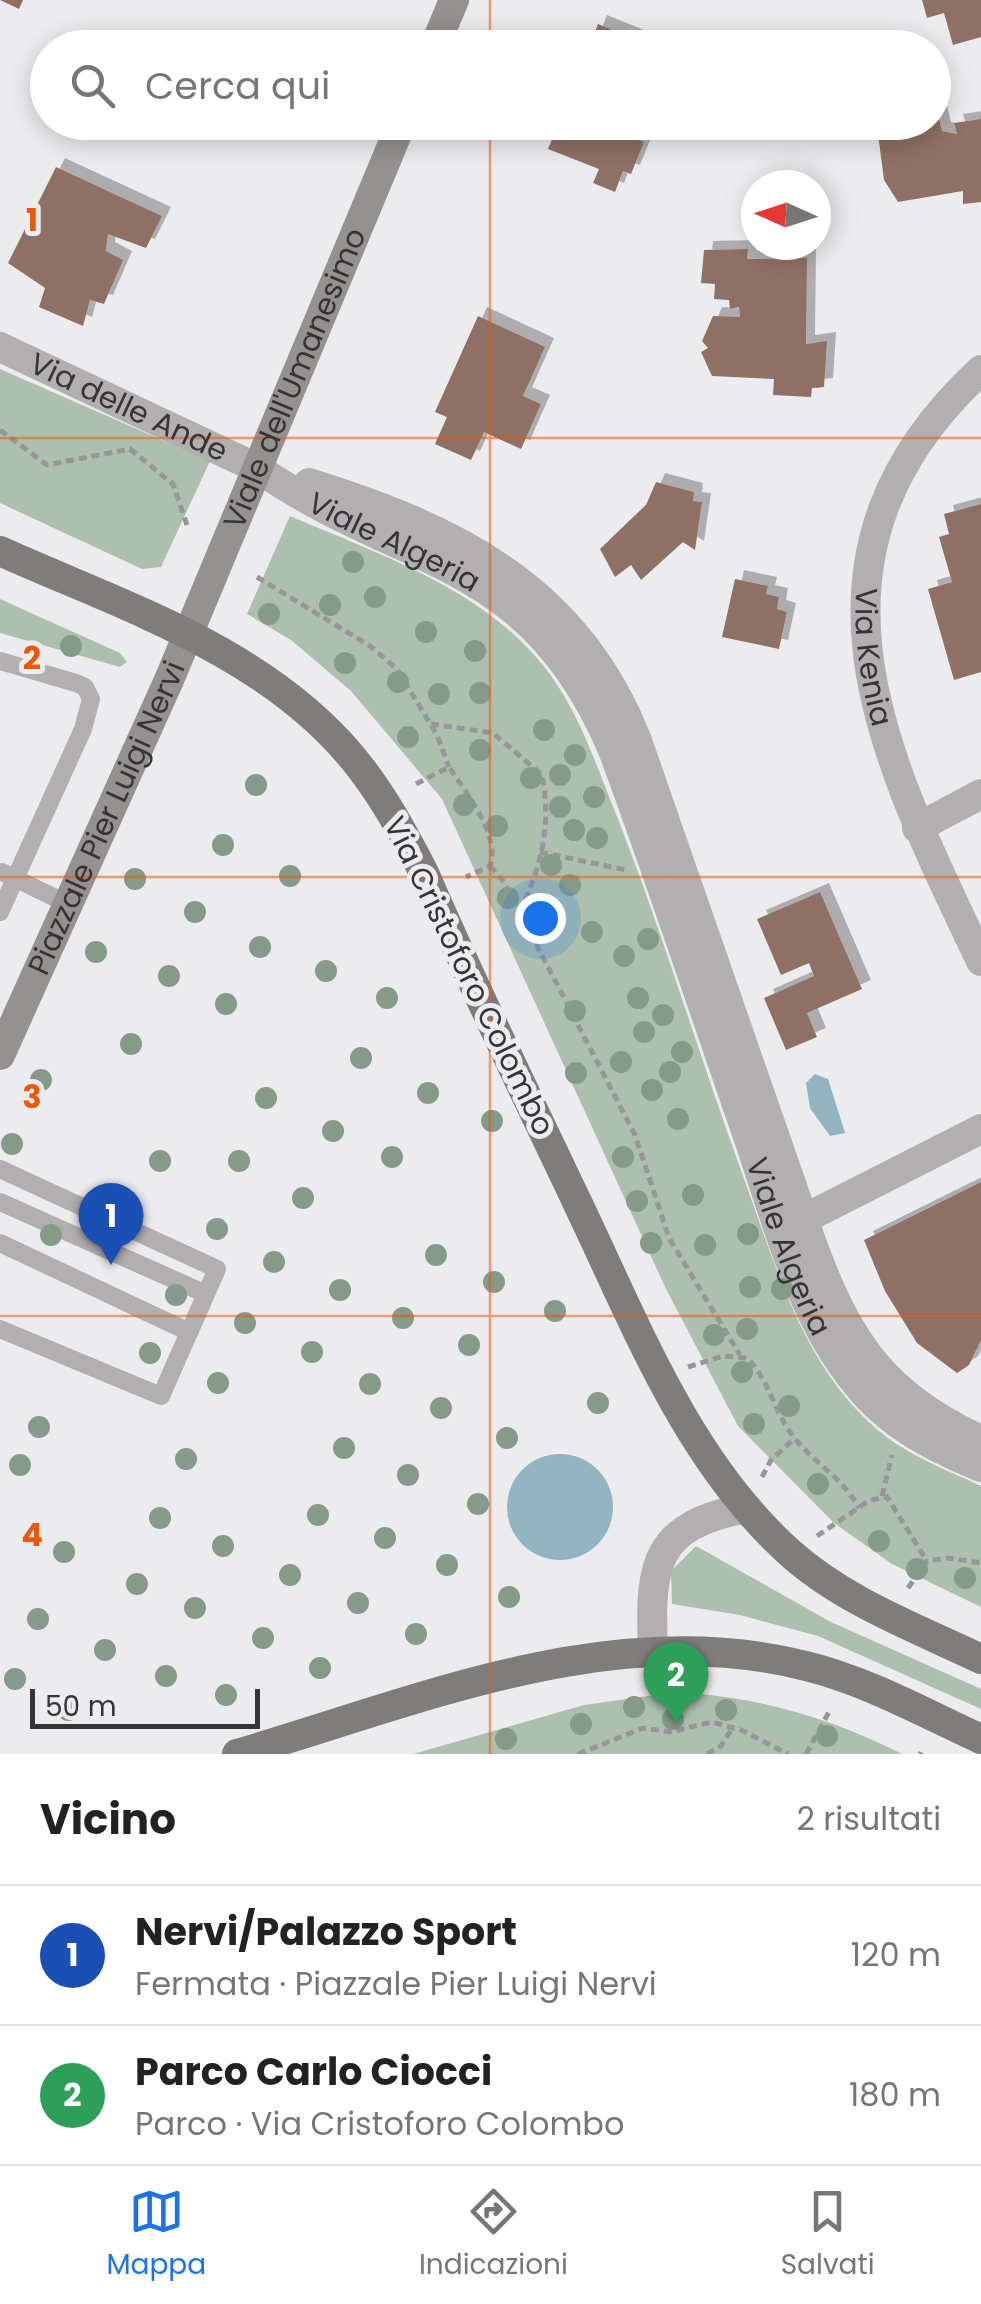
<!DOCTYPE html>
<html lang="it">
<meta charset="utf-8">
<style>
body{margin:0;font-family:Poppins,sans-serif;background:#f2f2f2;color:#222}
.compass{position:absolute;left:741px;top:170px;width:90px;height:90px;border-radius:50%;background:#fff;box-shadow:0 5px 25px #0003;rotate:273deg}
.scale{position:absolute;left:30px;bottom:25px;width:230px;box-sizing:border-box;padding-left:10px;border:5px solid #353537;border-top:0;font-size:28px;line-height:35px;white-space:nowrap;color:#353537;-webkit-text-stroke:8px #ececef;paint-order:stroke}
.you{position:absolute;left:540px;top:918px;width:35px;height:35px;margin:-25px;border:8px solid #fff;border-radius:50%;background:#1a73e8;box-shadow:0 0 0 15px #1a73e833}
.badge{display:grid;place-items:center;width:65px;height:65px;border-radius:50%;background:#1a73e8;color:#fff;font-size:32px;font-weight:700}
.pin{position:absolute;translate:-50% -82px;filter:drop-shadow(0 2px 5px #0008)}
.pin::after{content:'';position:absolute;top:52px;width:35px;height:30px;background:inherit;clip-path:polygon(0 0,100% 0,50% 100%)}
.list{margin:0;padding:0;list-style:none}
h2{display:flex;justify-content:space-between;align-items:center;height:130px;margin:0;padding:0 40px;font-size:42px}
h2 small{font-size:32px;font-weight:400;color:#767676}
.list li{display:grid;grid-template-columns:65px 1fr auto;gap:30px;align-items:center;box-sizing:border-box;height:140px;padding:0 40px;border-top:2px solid #e0e0e0}
.list b{display:block;font-size:38px;white-space:nowrap}
.list p{margin:0;font-size:32px;white-space:nowrap;color:#767676}
.list em{font-size:32px;font-style:normal;color:#767676}
.icon{flex:none;width:55px;height:55px;fill:none;stroke:currentColor;stroke-width:2;stroke-linecap:round;stroke-linejoin:round}
.map{position:relative;flex:none;width:981px;height:1754px;overflow:hidden}
.search{position:absolute;background:#fff;box-shadow:0 5px 25px #0003;left:30px;right:30px;top:30px;height:110px;display:flex;align-items:center;gap:25px;box-sizing:border-box;padding:0 35px;border-radius:55px;color:#767676;font-size:38px}
.sheet{height:410px;background:#fff}
nav{display:flex;justify-content:space-around;align-items:center;box-sizing:border-box;height:140px;border-top:2px solid #e0e0e0;background:#fff;font-size:28px;color:#767676}
nav a{display:grid;justify-items:center;gap:5px}
nav .on{color:#1a73e8}
.map>svg:first-child{display:block}
.green{fill:#adbfae}
.water{fill:#92b4c0}
.building{fill:#8e7065;filter:url(#shadow)}
.lines{fill:none;stroke-linecap:round;stroke-linejoin:round}
.path{stroke:#969698;stroke-width:5;stroke-dasharray:8 5;stroke-linecap:butt}
.lane{stroke:#b1afaf;stroke-width:18}
.street{stroke:#b1afaf;stroke-width:30}
.secondary{stroke:#949191;stroke-width:30}
.primary{stroke:#7f7c7c;stroke-width:30}
.tree{fill:#859a89}
.grid{fill:none;stroke:#e8590c;stroke-width:2.5;stroke-opacity:0.55}
.labels{text-anchor:middle;stroke-width:10;stroke-linejoin:round;paint-order:stroke}
.street-label{font-size:30px;fill:#353537;stroke:#ececef}
.grid-label{font-size:32px;text-anchor:middle;font-weight:bold;fill:#e8590c;stroke:#ececef;stroke-width:10;stroke-linejoin:round;paint-order:stroke}
</style>
<div class="map">
<svg width="981" height="1754" viewBox="0 0 981 1754">
<defs>
<filter id="shadow"><feDropShadow dx="9" dy="-9" stdDeviation="0" flood-color="#0004"/></filter>
</defs>
<rect width="100%" height="100%" fill="#ececef"/>
<path class="green" d="M0,369L210,461L161,567L142,569L0,503Z
M290,516C378,554 479,587 542,664C579,709 596,766 618,819C664,937 700,1058 743,1176C775,1263 800,1358 870,1423C901,1453 942,1468 981,1486V1607L892,1564L834,1523L738,1426L666,1289L442,799L351,691L291,640L247,614Z
M0,599L120,653L127,662L120,667L0,633Z
M696,1546L831,1622L981,1689V1709L818,1636L740,1615L672,1604L671,1571Z
M676,1692C758,1697 828,1717 902,1754H413L584,1705Z"/>
<path class="water" d="M815,1074L828,1079L845,1133L830,1136L810,1108L806,1083Z
M507 1507a53 53 0 1 1 106 0a53 53 0 1 1-106 0Z"/>
<path class="building" d="M0,0H23L19,9Z
M922,0H981V37L953,45L944,13L927,18Z
M598,24L655,47V48H589Z
M938,115L942,131L957,134L954,123L981,119V202L963,204V191L898,202L884,180L878,134L912,129L911,122H934V116Z
M559,122H639L633,137L644,142L631,174L623,171L615,192L593,183L599,169L548,149Z
M56,167L162,216L146,248L108,234L106,251L123,260L104,304L90,300L83,326L39,307L45,288L8,263Z
M748,249L747,259L807,258L806,344L827,341L824,387L812,388L811,397L773,395L774,379L712,376L701,352L708,348L702,341L713,316L740,317L739,307L730,309L729,300L714,299L715,284L701,283L704,250Z
M478,316L545,347L523,396L541,404L521,449L484,432L471,460L435,444L447,417L435,412Z
M656,482L694,492L693,501L702,502L695,550L683,542L641,580L631,565L615,577L600,549L646,505Z
M981,504V672L954,680L928,589L952,582L939,537L949,534L944,514Z
M735,579L768,586L766,594L779,597L777,609L787,612L779,649L722,637Z
M820,892L862,989L807,1013L817,1037L786,1050L764,998L814,976L809,963L781,975L757,919Z
M981,1182V1340L969,1365L957,1373L917,1343L885,1291L864,1240Z"/>
<g class="lines">
<path class="path" d="M0,430L47,465L130,449L173,484L187,525
M257,577L370,646L397,669L437,735L449,767
M431,724L493,733L542,775C552,823 541,871 518,914
M416,784L449,767C465,792 501,835 490,866L466,877
M540,852L626,870
M490,866L504,882L635,1135L669,1238L740,1355
M688,1367L723,1356L747,1358C769,1380 773,1408 790,1432C810,1461 842,1476 859,1508
M762,1477L771,1460L795,1438
M882,1496L892,1455
M817,1536L870,1500L887,1497L927,1561
M908,1588L927,1561L948,1558L981,1563
M578,1754L643,1728L670,1732L712,1722L741,1730L788,1754
M707,1754L721,1746L733,1727
M806,1754L830,1710
M920,1754L921,1752"/>
<path class="lane" d="M0,661L76,683L85,687L91,699L83,729L0,912
M2,872L68,904
M0,1169L217,1269L161,1396L0,1329
M0,1202L206,1294
M0,1243L189,1332"/>
<g class="street">
<path id="s1" d="M0,347L257,468C407,571 531,555 613,750C661,879 704,1010 749,1139C777,1221 800,1315 856,1383C889,1425 933,1447 981,1467"/>
<path id="s2" d="M981,370C780,556 882,754 981,961"/>
<path d="M309,483C457,529 578,589 637,741L812,1244C848,1342 884,1396 981,1440"/>
<path d="M917,828L981,794"/>
<path d="M788,1227L981,1129"/>
<path d="M653,1649C649,1563 655,1525 747,1508"/>
</g>
<g class="secondary">
<path d="M434,48L454,0"/>
<path id="s3" d="M0,1055L169,680L402,122"/>
</g>
<path class="primary" d="M0,551C122,606 263,650 352,757C381,792 403,832 424,873C472,985 526,1094 578,1204C636,1325 687,1460 789,1552C843,1601 916,1628 981,1659
M237,1754C421,1700 613,1617 806,1666C867,1681 924,1713 981,1739"/>
</g>
<g class="tree">
<circle cx="353" cy="562" r="11"/>
<circle cx="375" cy="597" r="11"/>
<circle cx="330" cy="605" r="11"/>
<circle cx="269" cy="614" r="11"/>
<circle cx="426" cy="632" r="11"/>
<circle cx="71" cy="646" r="11"/>
<circle cx="475" cy="651" r="11"/>
<circle cx="345" cy="663" r="11"/>
<circle cx="398" cy="682" r="11"/>
<circle cx="480" cy="693" r="11"/>
<circle cx="439" cy="694" r="11"/>
<circle cx="544" cy="730" r="11"/>
<circle cx="408" cy="737" r="11"/>
<circle cx="480" cy="750" r="11"/>
<circle cx="575" cy="755" r="11"/>
<circle cx="560" cy="775" r="11"/>
<circle cx="531" cy="778" r="11"/>
<circle cx="256" cy="785" r="11"/>
<circle cx="594" cy="797" r="11"/>
<circle cx="464" cy="805" r="11"/>
<circle cx="560" cy="807" r="11"/>
<circle cx="497" cy="826" r="11"/>
<circle cx="574" cy="830" r="11"/>
<circle cx="597" cy="838" r="11"/>
<circle cx="223" cy="845" r="11"/>
<circle cx="551" cy="865" r="11"/>
<circle cx="290" cy="876" r="11"/>
<circle cx="135" cy="879" r="11"/>
<circle cx="570" cy="885" r="11"/>
<circle cx="508" cy="898" r="11"/>
<circle cx="195" cy="912" r="11"/>
<circle cx="532" cy="926" r="11"/>
<circle cx="592" cy="932" r="11"/>
<circle cx="648" cy="939" r="11"/>
<circle cx="260" cy="947" r="11"/>
<circle cx="96" cy="952" r="11"/>
<circle cx="624" cy="956" r="11"/>
<circle cx="326" cy="971" r="11"/>
<circle cx="169" cy="976" r="11"/>
<circle cx="387" cy="998" r="11"/>
<circle cx="638" cy="998" r="11"/>
<circle cx="226" cy="1004" r="11"/>
<circle cx="575" cy="1011" r="11"/>
<circle cx="663" cy="1015" r="11"/>
<circle cx="644" cy="1032" r="11"/>
<circle cx="131" cy="1044" r="11"/>
<circle cx="682" cy="1052" r="11"/>
<circle cx="361" cy="1058" r="11"/>
<circle cx="621" cy="1062" r="11"/>
<circle cx="670" cy="1072" r="11"/>
<circle cx="576" cy="1073" r="11"/>
<circle cx="41" cy="1080" r="11"/>
<circle cx="652" cy="1090" r="11"/>
<circle cx="428" cy="1093" r="11"/>
<circle cx="266" cy="1098" r="11"/>
<circle cx="678" cy="1119" r="11"/>
<circle cx="492" cy="1121" r="11"/>
<circle cx="333" cy="1131" r="11"/>
<circle cx="12" cy="1144" r="11"/>
<circle cx="392" cy="1157" r="11"/>
<circle cx="623" cy="1157" r="11"/>
<circle cx="160" cy="1161" r="11"/>
<circle cx="239" cy="1161" r="11"/>
<circle cx="693" cy="1195" r="11"/>
<circle cx="303" cy="1198" r="11"/>
<circle cx="637" cy="1201" r="11"/>
<circle cx="217" cy="1229" r="11"/>
<circle cx="748" cy="1234" r="11"/>
<circle cx="51" cy="1235" r="11"/>
<circle cx="651" cy="1243" r="11"/>
<circle cx="705" cy="1245" r="11"/>
<circle cx="436" cy="1255" r="11"/>
<circle cx="274" cy="1262" r="11"/>
<circle cx="494" cy="1282" r="11"/>
<circle cx="750" cy="1287" r="11"/>
<circle cx="782" cy="1289" r="11"/>
<circle cx="340" cy="1290" r="11"/>
<circle cx="176" cy="1295" r="11"/>
<circle cx="555" cy="1311" r="11"/>
<circle cx="403" cy="1318" r="11"/>
<circle cx="245" cy="1323" r="11"/>
<circle cx="747" cy="1329" r="11"/>
<circle cx="714" cy="1335" r="11"/>
<circle cx="469" cy="1345" r="11"/>
<circle cx="312" cy="1352" r="11"/>
<circle cx="150" cy="1353" r="11"/>
<circle cx="742" cy="1372" r="11"/>
<circle cx="218" cy="1383" r="11"/>
<circle cx="370" cy="1384" r="11"/>
<circle cx="598" cy="1403" r="11"/>
<circle cx="789" cy="1406" r="11"/>
<circle cx="441" cy="1408" r="11"/>
<circle cx="754" cy="1424" r="11"/>
<circle cx="39" cy="1427" r="11"/>
<circle cx="507" cy="1438" r="11"/>
<circle cx="344" cy="1448" r="11"/>
<circle cx="186" cy="1459" r="11"/>
<circle cx="20" cy="1465" r="11"/>
<circle cx="408" cy="1475" r="11"/>
<circle cx="818" cy="1484" r="11"/>
<circle cx="478" cy="1504" r="11"/>
<circle cx="318" cy="1515" r="11"/>
<circle cx="160" cy="1518" r="11"/>
<circle cx="385" cy="1538" r="11"/>
<circle cx="879" cy="1541" r="11"/>
<circle cx="223" cy="1546" r="11"/>
<circle cx="64" cy="1552" r="11"/>
<circle cx="447" cy="1565" r="11"/>
<circle cx="917" cy="1569" r="11"/>
<circle cx="290" cy="1575" r="11"/>
<circle cx="965" cy="1578" r="11"/>
<circle cx="137" cy="1584" r="11"/>
<circle cx="509" cy="1597" r="11"/>
<circle cx="358" cy="1603" r="11"/>
<circle cx="195" cy="1608" r="11"/>
<circle cx="38" cy="1619" r="11"/>
<circle cx="416" cy="1634" r="11"/>
<circle cx="263" cy="1638" r="11"/>
<circle cx="105" cy="1650" r="11"/>
<circle cx="320" cy="1668" r="11"/>
<circle cx="166" cy="1676" r="11"/>
<circle cx="15" cy="1679" r="11"/>
<circle cx="226" cy="1695" r="11"/>
<circle cx="634" cy="1707" r="11"/>
<circle cx="68" cy="1710" r="11"/>
<circle cx="726" cy="1710" r="11"/>
<circle cx="673" cy="1719" r="11"/>
<circle cx="581" cy="1724" r="11"/>
<circle cx="827" cy="1736" r="11"/>
<circle cx="506" cy="1739" r="11"/>
</g>
<path class="grid" d="M490,0V48M490,122V1754M0,438H981M0,877H981M0,1316H981"/>
<g class="labels">
<g class="street-label">
<text dy="10" stroke="none"><textPath href="#s3" startOffset="738">Viale dell'Umanesimo</textPath></text>
<text dy="10" stroke="none"><textPath href="#s1" startOffset="142">Via delle Ande</textPath></text>
<text dy="10" stroke="none"><textPath href="#s1" startOffset="440">Viale Algeria</textPath></text>
<text dy="10" stroke="none"><textPath href="#s2" startOffset="322">Via Kenia</textPath></text>
<text dy="10" stroke="none"><textPath href="#s3" startOffset="260">Piazzale Pier Luigi Nervi</textPath></text>
<text transform="translate(469 976) rotate(64)" y="10">Via Cristoforo Colombo</text>
<text dy="10" stroke="none"><textPath href="#s1" startOffset="1278">Viale Algeria</textPath></text>
</g>
</g>
<g class="grid-label">
<text x="32" y="231">1</text>
<text x="32" y="669">2</text>
<text x="32" y="1108">3</text>
<text x="32" y="1546">4</text>
</g>
</svg>
<svg class="compass" viewBox="-18 -18 36 36"><path d="M0-13l5 13h-10z" fill="#e53935"/><path d="M0 13l5-13h-10z" fill="#767676"/></svg>
<div class="scale">50 m</div>
<div class="you"></div>
<div class="pin badge" style="left:111px;top:1265px;background:#1a4fb4">1</div>
<div class="pin badge" style="left:676px;top:1724px;background:#2e9e5b">2</div>
<div class="search"><svg class="icon" aria-label="search" viewBox="0 0 24 24"><circle cx="10" cy="10" r="6"/><path d="M15 15l6 6"/></svg>Cerca qui</div>
</div>
<section class="sheet">
<h2>Vicino<small>2 risultati</small></h2>
<ul class="list">
<li><span class="badge" style="background:#1a4fb4">1</span><div><b>Nervi/Palazzo Sport</b><p>Fermata · Piazzale Pier Luigi Nervi</p></div><em>120 m</em></li>
<li><span class="badge" style="background:#2e9e5b">2</span><div><b>Parco Carlo Ciocci</b><p>Parco · Via Cristoforo Colombo</p></div><em>180 m</em></li>
</ul>
</section>
<nav>
<a class="on"><svg class="icon" aria-label="map" viewBox="0 0 24 24"><path d="M3 6l6-2 6 2 6-2v14l-6 2-6-2-6 2zM9 4v14M15 6v14"/></svg>Mappa</a>
<a><svg class="icon" aria-label="directions" viewBox="0 0 24 24"><path d="M12 3l9 9-9 9-9-9zM9 14v-3h6M13 9l2 2-2 2"/></svg>Indicazioni</a>
<a><svg class="icon" aria-label="saved" viewBox="0 0 24 24"><path d="M7 4h10v16l-5-4-5 4z"/></svg>Salvati</a>
</nav>
